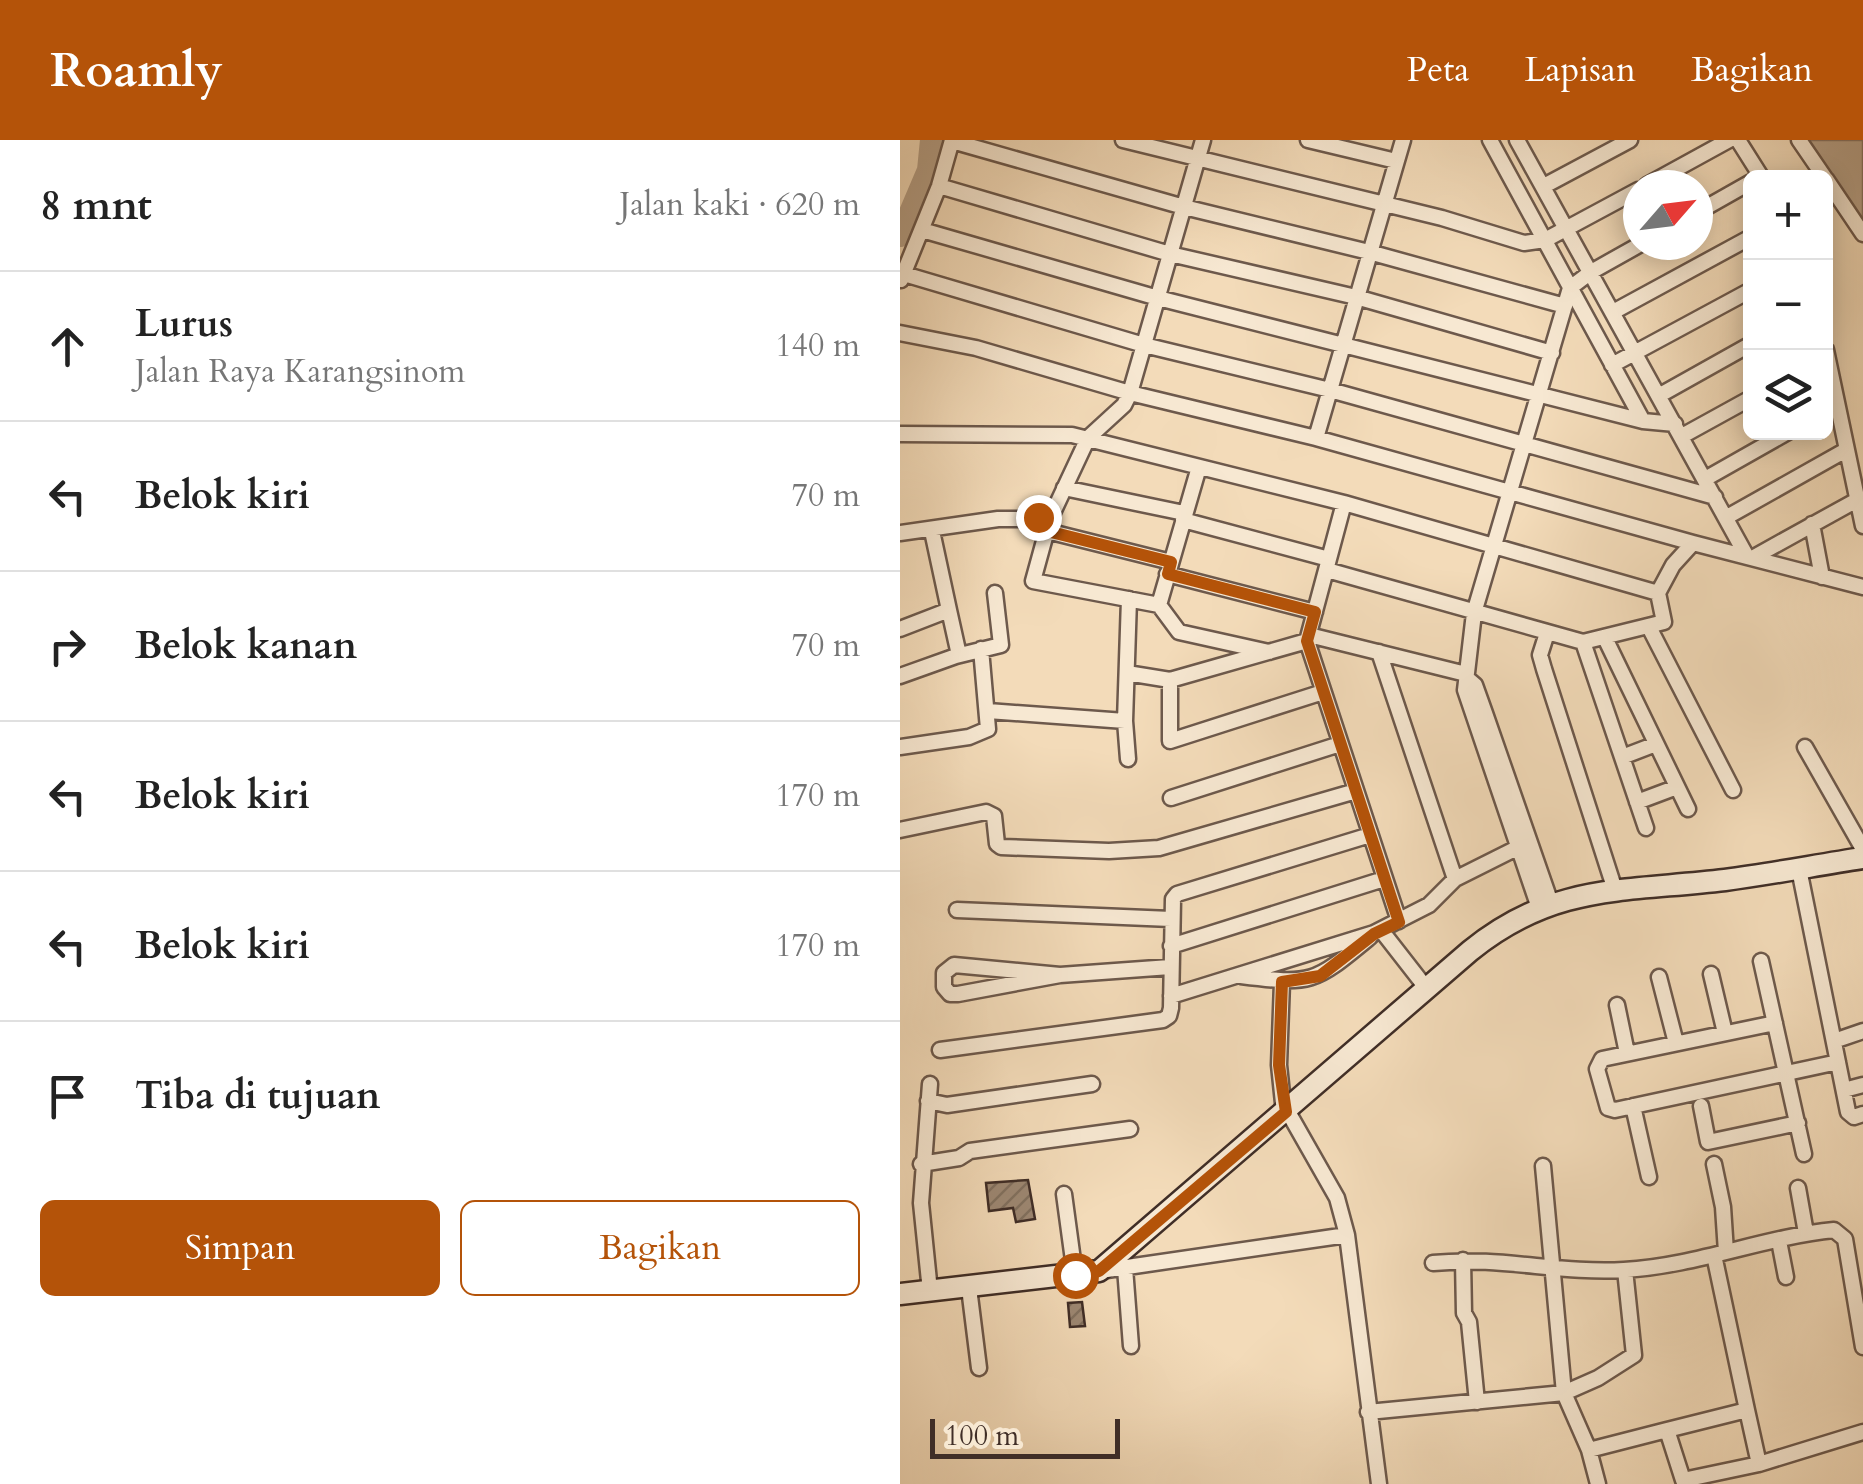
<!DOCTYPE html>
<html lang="id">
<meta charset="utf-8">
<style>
body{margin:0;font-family:Cardo,serif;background:#f2f2f2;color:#222}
.controls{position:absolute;right:30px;top:30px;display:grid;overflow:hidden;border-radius:15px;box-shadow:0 5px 25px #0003}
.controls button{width:90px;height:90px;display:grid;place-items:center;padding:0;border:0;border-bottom:2px solid #e0e0e0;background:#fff;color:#222;font:50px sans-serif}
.compass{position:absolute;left:723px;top:30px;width:90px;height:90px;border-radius:50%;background:#fff;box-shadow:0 5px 25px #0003;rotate:62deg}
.scale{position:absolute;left:30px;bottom:25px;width:190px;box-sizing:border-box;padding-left:10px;border:5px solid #402e27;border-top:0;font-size:28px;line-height:35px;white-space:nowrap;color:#402e27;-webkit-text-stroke:8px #f7e8d2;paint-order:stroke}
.stop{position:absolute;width:30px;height:30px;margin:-22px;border:8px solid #b45309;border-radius:50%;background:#fff}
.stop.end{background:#b45309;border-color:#fff;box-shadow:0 2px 10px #0008}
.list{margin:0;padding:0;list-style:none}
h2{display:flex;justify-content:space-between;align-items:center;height:130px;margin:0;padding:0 40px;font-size:42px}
h2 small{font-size:32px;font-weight:400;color:#767676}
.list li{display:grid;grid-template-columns:65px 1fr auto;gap:30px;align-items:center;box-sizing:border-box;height:150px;padding:0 40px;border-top:2px solid #e0e0e0}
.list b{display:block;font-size:38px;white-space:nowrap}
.list p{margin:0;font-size:32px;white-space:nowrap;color:#767676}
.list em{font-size:32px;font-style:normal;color:#767676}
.actions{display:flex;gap:20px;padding:30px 40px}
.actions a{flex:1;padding:22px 0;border:2px solid #b45309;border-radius:15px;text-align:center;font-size:35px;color:#b45309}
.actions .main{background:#b45309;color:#fff}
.icon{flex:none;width:55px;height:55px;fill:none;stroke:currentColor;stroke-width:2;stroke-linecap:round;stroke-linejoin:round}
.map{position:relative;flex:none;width:963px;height:1344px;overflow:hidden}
header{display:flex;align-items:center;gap:60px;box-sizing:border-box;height:140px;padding:0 50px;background:#b45309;color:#fff}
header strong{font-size:48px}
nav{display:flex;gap:55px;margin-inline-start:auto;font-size:35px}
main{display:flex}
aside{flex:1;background:#fff}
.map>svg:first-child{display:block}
.water{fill:#b6a087;stroke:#877261;stroke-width:2.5}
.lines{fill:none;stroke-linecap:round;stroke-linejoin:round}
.river{stroke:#b6a087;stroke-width:22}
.building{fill:url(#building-hatch);stroke:#402e27;stroke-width:2.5}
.street-casing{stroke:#6d594c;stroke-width:19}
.secondary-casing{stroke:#402e27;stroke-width:25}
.street{stroke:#f7e8d2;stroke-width:14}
.secondary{stroke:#f7e8d2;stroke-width:20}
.route{stroke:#b45309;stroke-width:12}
</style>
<header>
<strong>Roamly</strong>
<nav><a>Peta</a><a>Lapisan</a><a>Bagikan</a></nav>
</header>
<main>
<aside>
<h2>8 mnt<small>Jalan kaki · 620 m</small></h2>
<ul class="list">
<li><svg class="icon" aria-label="ahead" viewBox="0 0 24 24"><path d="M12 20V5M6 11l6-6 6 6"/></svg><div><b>Lurus</b><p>Jalan Raya Karangsinom</p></div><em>140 m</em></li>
<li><svg class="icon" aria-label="left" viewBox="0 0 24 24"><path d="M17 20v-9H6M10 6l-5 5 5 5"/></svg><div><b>Belok kiri</b></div><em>70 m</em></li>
<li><svg class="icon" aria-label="right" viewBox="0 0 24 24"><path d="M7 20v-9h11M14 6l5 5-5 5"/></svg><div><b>Belok kanan</b></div><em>70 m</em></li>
<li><svg class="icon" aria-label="left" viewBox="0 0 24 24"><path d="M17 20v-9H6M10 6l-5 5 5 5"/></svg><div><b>Belok kiri</b></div><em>170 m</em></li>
<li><svg class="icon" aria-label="left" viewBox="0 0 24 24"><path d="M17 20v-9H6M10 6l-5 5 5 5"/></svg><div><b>Belok kiri</b></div><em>170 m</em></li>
<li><svg class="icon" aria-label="arrive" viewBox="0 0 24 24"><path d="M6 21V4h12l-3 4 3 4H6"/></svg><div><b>Tiba di tujuan</b></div></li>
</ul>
<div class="actions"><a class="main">Simpan</a><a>Bagikan</a></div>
</aside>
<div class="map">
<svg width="963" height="1344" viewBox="0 0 963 1344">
<defs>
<pattern id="building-hatch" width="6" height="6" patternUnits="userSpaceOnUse" patternTransform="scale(2.5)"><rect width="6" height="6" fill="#9d8873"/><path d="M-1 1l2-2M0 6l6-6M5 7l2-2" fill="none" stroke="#81705e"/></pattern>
</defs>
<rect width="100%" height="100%" fill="#f3dbb9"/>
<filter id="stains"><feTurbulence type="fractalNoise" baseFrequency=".002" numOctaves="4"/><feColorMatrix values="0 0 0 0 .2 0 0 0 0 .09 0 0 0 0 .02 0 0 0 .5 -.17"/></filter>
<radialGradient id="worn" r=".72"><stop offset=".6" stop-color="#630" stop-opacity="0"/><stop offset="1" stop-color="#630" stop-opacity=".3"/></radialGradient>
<path class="water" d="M898,0H963V94Z"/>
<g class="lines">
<path class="river" d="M0,96L28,30L31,0"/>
</g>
<path class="building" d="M128,1040L135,1079L116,1082L113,1068L89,1071L86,1043Z
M182,1162L185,1186L170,1187L168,1163Z"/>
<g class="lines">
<defs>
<path id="street" d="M223,0L542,78L624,103L645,100L738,50
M408,0L496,21
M590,0L743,281
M617,0L846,415
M838,0L862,38
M899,0L925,38
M52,1L284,67L469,112L665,166
M926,39L963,94
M747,45L829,0
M39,46L270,114L456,157L652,213
M644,46L730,0
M798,72L851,42
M22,90L258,158L743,281L775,284
M4,134L244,205L430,250L815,357
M1,140L39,46L52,0
M713,172L851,97
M0,193L76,208L230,253L416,298L793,403L963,447
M926,210L963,386
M712,225L851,150
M760,255L851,204
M0,294L172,295L444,363L758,453
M782,296L851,258
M416,298L503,0
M299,327L259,465L279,492L369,512
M805,339L888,292
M164,348L284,373
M444,363L407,501L499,781
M827,377L946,310
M283,380L429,419
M912,384L922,437
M147,391L271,422
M0,393L98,379H150
M854,417L957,360
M427,430L683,502L764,482L758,453L773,425L793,403
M267,434L415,472
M259,465L133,441L150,379L188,298L224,265L230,253L303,0
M49,470L59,515
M749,487L833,650
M0,489L49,470L32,391
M647,493L640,515L644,529L715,750
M409,495L566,534
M705,498L788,669
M683,502L746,688
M479,512L555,739
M227,533L270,540L407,501
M0,536L56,516L101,505L95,453
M568,539L575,545L585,573L651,763
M270,540V601L423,552
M88,571L225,581
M0,607L69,597L88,589L81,509
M905,607L963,709
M722,617L756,604
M228,619L225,581L229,459
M271,658L440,604
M737,662L777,647
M0,690L86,672L94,676L97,704L101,707L209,711L259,708L456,651
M899,729L948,972L954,977L963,974
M639,768L565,550L574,473L670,148L691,132L739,105
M57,770L271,779
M481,790L527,849
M271,806L484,739
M861,821L904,1014
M811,834L825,893
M160,835L54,825L44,833V847L50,854H58L160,835L270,827
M341,836C413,845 414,843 470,797
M759,837L776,903
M382,842L379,925L383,963L437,1058L447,1095
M271,856L474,793L529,765L555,739L629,702
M717,865L727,913
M875,883L702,919L697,929L708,968L715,970L938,922
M934,901L963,891
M40,910L263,880L269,876L271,868L273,759L277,754L470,695
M30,944L21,1063L30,1151
M944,950L963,945
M28,961L47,965L192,944
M733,966L749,1037
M801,966L808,1002L898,983
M21,1024L59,1018L70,1011L230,989
M814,1024L823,1067L826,1112
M643,1026L664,1253L698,1238L734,1215L725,1130
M898,1048L906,1093
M164,1054L175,1135
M879,1101L886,1137
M563,1120L564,1173L569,1182L577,1262
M533,1123C601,1116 659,1134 724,1130C796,1126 864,1097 934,1090L945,1099L963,1207
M225,1128L231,1206
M200,1131L447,1095L479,1344
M69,1148L79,1228
M847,1270L859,1324
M468,1272L664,1253L689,1310L767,1290L783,1340L859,1324L963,1292
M767,1290L847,1270L814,1115
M689,1310L698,1344"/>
<path id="secondary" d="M0,1154L199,1131L570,811C654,743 724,752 825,740C871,734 917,725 963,718"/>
</defs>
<use href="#street" class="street-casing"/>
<use href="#secondary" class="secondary-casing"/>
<use href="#street" class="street"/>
<use href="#secondary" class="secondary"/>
</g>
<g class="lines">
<path class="route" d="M138,377L150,379L147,391L271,422L268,434L415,472L407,501L499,782L474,794L420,836L382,842L379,925L386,972L199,1131L175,1135"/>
</g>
<rect width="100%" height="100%" filter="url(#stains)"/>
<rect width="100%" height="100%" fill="url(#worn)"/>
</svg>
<div class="controls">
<button>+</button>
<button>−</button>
<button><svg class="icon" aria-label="layers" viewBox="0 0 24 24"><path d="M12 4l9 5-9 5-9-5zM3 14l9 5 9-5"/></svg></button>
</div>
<svg class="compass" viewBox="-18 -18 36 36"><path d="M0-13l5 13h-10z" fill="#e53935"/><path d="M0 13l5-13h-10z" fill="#767676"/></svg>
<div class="scale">100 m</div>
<div class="stop" style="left:175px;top:1135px"></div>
<div class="stop end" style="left:138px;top:377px"></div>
</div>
</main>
